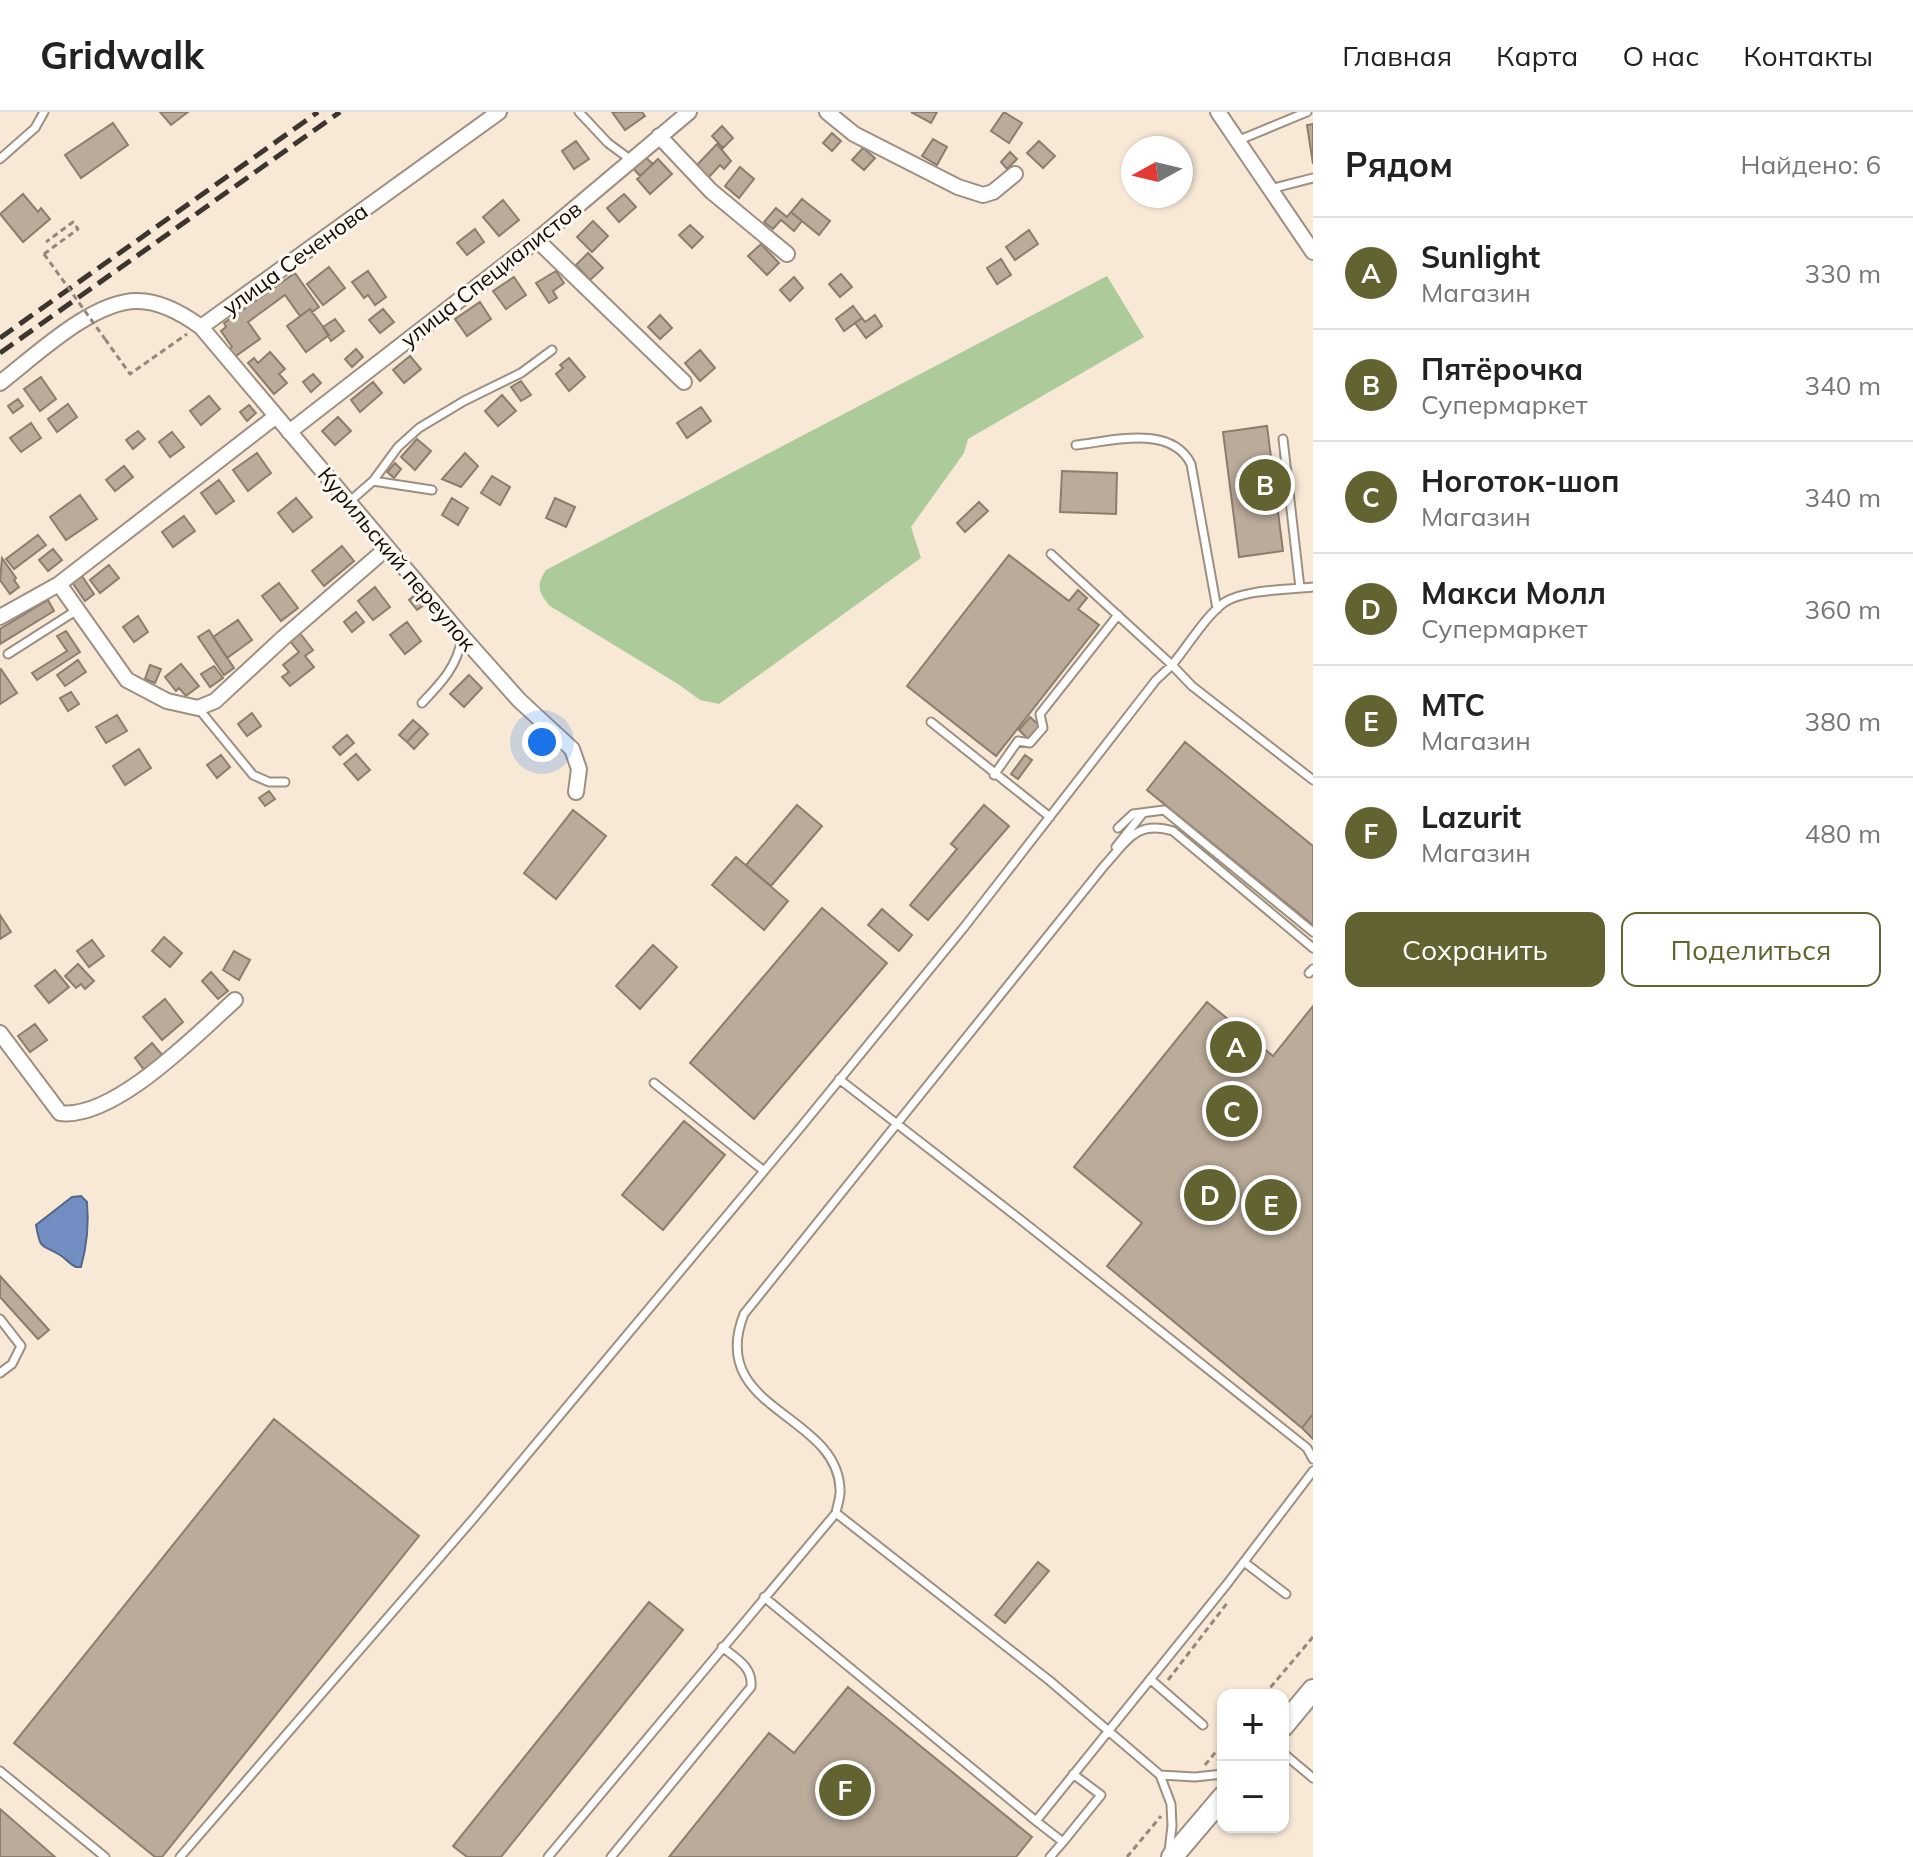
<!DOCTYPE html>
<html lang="ru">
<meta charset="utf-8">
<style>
body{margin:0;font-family:Mulish,sans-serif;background:#f6f6f6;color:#222}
.controls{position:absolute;right:24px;bottom:24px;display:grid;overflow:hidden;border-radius:16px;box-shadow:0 2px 6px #0004}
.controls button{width:72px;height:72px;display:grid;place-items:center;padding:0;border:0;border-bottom:2px solid #e0e0e0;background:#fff;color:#222;font:40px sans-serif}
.compass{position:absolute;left:1121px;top:24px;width:72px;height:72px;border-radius:50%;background:#fff;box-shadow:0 2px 6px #0004;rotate:262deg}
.you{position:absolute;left:542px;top:630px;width:28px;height:28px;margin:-20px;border:6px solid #fff;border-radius:50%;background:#1a73e8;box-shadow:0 0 0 12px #1a73e833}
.badge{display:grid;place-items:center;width:52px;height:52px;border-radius:50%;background:#626330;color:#fff;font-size:26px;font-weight:700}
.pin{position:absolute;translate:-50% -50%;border:4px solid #fff;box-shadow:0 2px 8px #0006}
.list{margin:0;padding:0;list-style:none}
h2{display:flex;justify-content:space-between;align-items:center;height:104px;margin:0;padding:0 32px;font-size:34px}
h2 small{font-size:26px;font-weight:400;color:#767676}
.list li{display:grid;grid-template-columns:52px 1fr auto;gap:24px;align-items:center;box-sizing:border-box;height:112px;padding:0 32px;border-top:2px solid #e0e0e0}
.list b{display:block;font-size:30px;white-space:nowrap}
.list p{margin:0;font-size:26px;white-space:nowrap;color:#767676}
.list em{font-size:26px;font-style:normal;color:#767676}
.actions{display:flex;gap:16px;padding:24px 32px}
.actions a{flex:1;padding:18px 0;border:2px solid #626330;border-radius:16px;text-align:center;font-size:28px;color:#626330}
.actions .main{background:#626330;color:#fff}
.map{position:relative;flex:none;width:1313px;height:1745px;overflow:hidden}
header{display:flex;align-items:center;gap:48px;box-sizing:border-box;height:112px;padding:0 40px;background:#fff;border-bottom:2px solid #e0e0e0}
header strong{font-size:38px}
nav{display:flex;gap:44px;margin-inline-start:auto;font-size:28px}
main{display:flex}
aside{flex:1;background:#fff}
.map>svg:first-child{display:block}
.green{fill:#adca9a}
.water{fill:#728ec2;stroke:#55678a;stroke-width:2}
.building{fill:#baab9a;stroke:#8b7e6d;stroke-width:2}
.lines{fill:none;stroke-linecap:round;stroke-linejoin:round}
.lane-casing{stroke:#9e9080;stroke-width:11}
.street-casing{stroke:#9e9080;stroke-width:18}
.secondary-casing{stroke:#9e9080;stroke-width:24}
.path{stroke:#93887c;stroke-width:3;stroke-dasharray:6 4;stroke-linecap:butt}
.lane{stroke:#fff;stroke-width:7}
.street{stroke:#fff;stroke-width:14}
.secondary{stroke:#fff;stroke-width:20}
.rail{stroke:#3d362f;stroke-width:5;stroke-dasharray:16 8;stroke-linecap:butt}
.path-bridge{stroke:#93887c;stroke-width:3;stroke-dasharray:6 4;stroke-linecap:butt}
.labels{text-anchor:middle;stroke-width:6;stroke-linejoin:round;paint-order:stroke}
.street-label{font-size:22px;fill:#100b06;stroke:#fef8f1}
</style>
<header>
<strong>Gridwalk</strong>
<nav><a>Главная</a><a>Карта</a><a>О нас</a><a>Контакты</a></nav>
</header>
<main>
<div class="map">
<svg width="1313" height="1745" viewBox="0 0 1313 1745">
<rect width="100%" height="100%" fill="#f8e9d7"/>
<path class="green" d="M1107,164L1144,225L968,327L964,341L911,415L921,446L719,592L700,588L678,572L550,494C538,480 536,473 546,458Z"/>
<path class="water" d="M81,1084L87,1090C89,1112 87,1133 81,1155H76C70,1152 66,1147 60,1143C41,1131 41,1140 36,1113L72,1085Z"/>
<path class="building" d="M160,0H188L171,13Z
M612,0H642L645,4L625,18Z
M911,0H937L931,11Z
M1004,0L1022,11L1009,31L991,19Z
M113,11L128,33L81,66L65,43Z
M1313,12V52L1307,13Z
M722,14L733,26L723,36L712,24Z
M832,21L841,29L832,39L823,31Z
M933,27L947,35L937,53L922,44Z
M576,29L589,47L574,57L562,39Z
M1039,29L1055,44L1043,56L1027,41Z
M717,32L731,49L724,57L720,53L708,66L696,54Z
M863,36L875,46L864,58L852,48Z
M1010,40L1017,47L1007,57L1001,50Z
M645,45L653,52L640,64L633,56Z
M658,47L672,62L650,82L637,67Z
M740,55L754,67L739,86L725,74Z
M23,82L38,100L41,96L50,107L23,130L0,102Z
M624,82L636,95L619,110L607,96Z
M802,87L830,109L819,123L791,100Z
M503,88L519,108L499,124L483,105Z
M776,96L787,105L791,100L802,109L794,119L781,108L773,117L764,110Z
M593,109L608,124L592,140L577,125Z
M690,113L703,125L692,136L679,123Z
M475,117L484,130L467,143L457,131Z
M1029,118L1038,132L1015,148L1006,135Z
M761,132L779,151L767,163L748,144Z
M588,141L603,156L590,168L576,153Z
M1001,147L1011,163L997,172L987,156Z
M329,155L345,176L323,193L307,172Z
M368,159L386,185L375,193L368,183L364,186L352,170Z
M556,159L564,171L553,179L557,186L549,191L536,171Z
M295,161L319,195L312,200L310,197L300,204L285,183L248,210L260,227L233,246L228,238L232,235L221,219L226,215L224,211Z
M841,162L852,175L840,185L829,172Z
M514,165L526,183L506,197L493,179Z
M794,165L803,176L790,189L780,178Z
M480,190L491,207L467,224L455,207Z
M853,194L862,206L844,219L836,207Z
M310,197L329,223L306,240L287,214Z
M383,197L394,210L380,221L369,208Z
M660,203L672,216L660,227L648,215Z
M875,203L882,214L866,226L855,211L862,206L865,210Z
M335,207L344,219L331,229L323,215Z
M356,237L363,245L352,255L345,247Z
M700,238L715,256L700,269L685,251Z
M270,240L285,257L279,262L287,271L274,282L248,251L254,246L258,251Z
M410,244L421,257L404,271L393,258Z
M569,246L585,265L569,279L556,262L563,256L560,253Z
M313,262L321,271L311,280L303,270Z
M41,265L56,287L40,299L24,277Z
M521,269L531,283L521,289L511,275Z
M373,270L382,281L360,300L351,288Z
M502,283L516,299L498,314L485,299Z
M209,284L220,297L201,313L190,299Z
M18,287L23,294L13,301L8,294Z
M68,292L77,305L57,320L48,307Z
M249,293L256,301L247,309L240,300Z
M701,295L711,309L687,326L677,311Z
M338,305L351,319L335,333L322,319Z
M31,311L41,326L21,340L10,326Z
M1267,314L1283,439L1239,445L1223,320Z
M138,319L145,327L133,337L126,328Z
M172,320L184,335L170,345L159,330Z
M417,327L431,339L415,358L401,345Z
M257,341L271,361L248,379L233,358Z
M465,341L478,354L461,375L442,367Z
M395,351L401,357L394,366L387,360Z
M124,354L133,365L115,379L106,368Z
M1062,359L1117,361L1116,402L1060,400Z
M492,364L510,375L500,393L481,381Z
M219,368L234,389L216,402L201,381Z
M80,383L97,407L66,428L50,405Z
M296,386L312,405L293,420L278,401Z
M452,386L468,396L458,413L442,403Z
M555,386L575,395L566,415L546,406Z
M979,390L988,399L965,420L957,411Z
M184,404L195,419L173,435L162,420Z
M38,423L46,433L14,457L6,447Z
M342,434L354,449L324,474L312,459Z
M53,437L62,448L48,459L39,448Z
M1009,443L1069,489L1078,478L1087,486L1078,497L1099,513L996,644L907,574Z
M2,446L16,466L14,468L19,475L10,482L0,468Z
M109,453L119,466L100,481L90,468Z
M82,464L94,482L85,489L72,470Z
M279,471L298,496L281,509L262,484Z
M375,475L390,495L373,508L358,489Z
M415,483L424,493L417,498L409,488Z
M48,488L54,499L0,532V517Z
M356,500L364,510L352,520L344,510Z
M138,504L148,520L134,530L123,515Z
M238,508L252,528L227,546L213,525Z
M407,510L421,529L405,542L390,523Z
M209,518L234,556L224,563L198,525Z
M66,519L80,540L37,568L32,561L67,539L57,524Z
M299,520L313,538L305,544L314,555L290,574L282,565L289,560L283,553L299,540L289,528Z
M78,548L86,560L65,574L57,563Z
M181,552L199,574L186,584L179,576L176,579L165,565Z
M150,553L161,557L155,571L145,567Z
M214,554L223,566L210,575L201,562Z
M1,557L17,581L0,592V558Z
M469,563L482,576L464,595L450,582Z
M71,580L79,592L68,599L60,586Z
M252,601L261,614L247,624L238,612Z
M117,603L127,619L106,631L96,615Z
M1030,605L1040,614L1028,627L1019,618Z
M413,608L421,615L407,630L399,623Z
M421,615L428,622L414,637L407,630Z
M347,623L354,631L340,643L333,635Z
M1185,630L1313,734V813L1147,678Z
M139,637L151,656L125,673L113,654Z
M356,642L370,658L358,668L344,652Z
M221,643L230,655L217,666L207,653Z
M1025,643L1032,648L1018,667L1011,662Z
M269,679L275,687L265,694L259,686Z
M797,693L822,714L771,774L746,753Z
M984,693L1009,714L928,808L910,793L957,737L951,732Z
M573,698L606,724L556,787L524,761Z
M736,745L788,789L764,818L712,773Z
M822,796L887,851L754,1007L690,951Z
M882,797L912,823L899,839L868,813Z
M0,803L11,820L0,827Z
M164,825L182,841L170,855L152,839Z
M92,828L104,844L89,855L77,839Z
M653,833L677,855L640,897L616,874Z
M234,839L250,848L239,868L223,858Z
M78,852L94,869L85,877L81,872L76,876L65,864Z
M55,858L69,875L49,891L35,874Z
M211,860L228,879L218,887L202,869Z
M165,887L183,910L162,928L143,905Z
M1207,890L1273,944L1313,894V1302L1302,1316L1107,1154L1142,1111L1074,1055Z
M35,912L47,928L30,940L18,924Z
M152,931L164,945L145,959L135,946Z
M684,1009L725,1043L663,1118L622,1083Z
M0,1164L49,1218L38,1227L0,1185Z
M1313,1302V1327L1302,1316Z
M274,1307L419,1424L162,1745H155L14,1631Z
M1038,1450L1049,1459L1005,1511L995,1503Z
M649,1490L683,1518L501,1745H467L453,1734Z
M848,1575L1032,1725L1016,1745H669L769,1621L794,1641Z
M0,1697L55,1745H0Z"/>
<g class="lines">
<defs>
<path id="lane" d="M579,0L608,31L631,48
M1237,29L1307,0
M0,47L35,16L44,0
M1270,77L1313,66
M1283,327L1300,476
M1076,333C1112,329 1171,312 1191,352L1217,497
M373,369L432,378
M349,390L373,369L398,335L419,316L464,289L521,261L552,238
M1051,442L1172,553C1187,535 1207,502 1225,490C1246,477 1289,478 1313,475
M8,542L77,498
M422,591C441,571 457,555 462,526
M198,596L253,663L269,670H285
M931,610L1050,705
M994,663L1018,629L1030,631L1043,616L1040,602L1118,503
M1118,716L1133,702L1164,698L1313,820
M1116,735L1143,701
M1309,861L1313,857
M839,967L1021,1108L1307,1336L1313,1347
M654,971L764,1059
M0,1207L21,1234L12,1252L0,1261
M836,1401L1050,1569L1160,1663L1171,1692L1172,1714L1169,1739
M1244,1450L1286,1482
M764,1485L1036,1709
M1150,1567L1203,1613
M1283,1641L1313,1666
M0,1659L105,1745
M1160,1663L1195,1665L1223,1662
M1063,1730L1101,1683L1073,1662
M180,1745L474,1406L800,1016L965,814L1156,568L1172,553L1192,574L1313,668
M548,1745L836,1401C837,1394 841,1384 840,1377C837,1301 706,1298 744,1202L1104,754C1127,729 1136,708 1173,719L1313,836
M611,1745L751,1575C753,1555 737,1547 722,1535
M1050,1745L1063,1730L1036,1709L1227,1472L1313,1359"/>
<path id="street" d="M827,0L854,22L958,75L983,83L993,80L1015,62
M1218,0L1313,140
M659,24L711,79L787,142
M537,128L684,270
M201,215L462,524L519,588L572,637L579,657L576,680
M0,271C35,244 93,188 138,189C161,189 183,202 201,215L499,0
M289,320L537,128L689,0
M59,472L127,568L167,589L198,596L215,589L283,526L387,436
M0,505L59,472L275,305
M0,921L60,1001C114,1008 197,922 235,888"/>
<path id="secondary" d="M1283,1614L1313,1578
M1172,1745L1223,1685"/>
</defs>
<use href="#lane" class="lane-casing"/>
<use href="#street" class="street-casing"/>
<use href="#secondary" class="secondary-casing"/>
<path class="path" d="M44,142L78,117L73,110L46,130
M105,227L130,262L187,222
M1168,1568L1228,1490
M1264,1583L1313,1525
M1205,1653L1223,1631
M1127,1745L1161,1704"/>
<use href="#lane" class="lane"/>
<use href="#street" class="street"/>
<use href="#secondary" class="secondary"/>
<path class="rail" d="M0,226L318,0
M0,241L340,0"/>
<path class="path-bridge" d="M44,142L105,227"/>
</g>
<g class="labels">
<g class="street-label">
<text transform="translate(295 147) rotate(-36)" y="8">улица Сеченова</text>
<text transform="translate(491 162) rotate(-38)" y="8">улица Специалистов</text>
<text transform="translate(397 447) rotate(50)" y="8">Курильский переулок</text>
</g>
</g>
</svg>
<div class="controls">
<button>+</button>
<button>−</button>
</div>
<svg class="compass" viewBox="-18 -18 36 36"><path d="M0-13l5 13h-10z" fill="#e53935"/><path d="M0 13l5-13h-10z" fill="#767676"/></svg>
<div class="you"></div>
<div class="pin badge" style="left:1236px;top:935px">A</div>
<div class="pin badge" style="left:1265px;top:373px">B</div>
<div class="pin badge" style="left:1232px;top:999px">C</div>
<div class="pin badge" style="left:1210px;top:1083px">D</div>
<div class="pin badge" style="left:1271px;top:1093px">E</div>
<div class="pin badge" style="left:845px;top:1678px">F</div>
</div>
<aside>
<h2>Рядом<small>Найдено: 6</small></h2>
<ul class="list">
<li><span class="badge">A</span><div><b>Sunlight</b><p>Магазин</p></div><em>330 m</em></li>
<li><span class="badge">B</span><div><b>Пятёрочка</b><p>Супермаркет</p></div><em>340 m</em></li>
<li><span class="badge">C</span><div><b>Ноготок-шоп</b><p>Магазин</p></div><em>340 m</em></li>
<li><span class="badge">D</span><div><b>Макси Молл</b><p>Супермаркет</p></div><em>360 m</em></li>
<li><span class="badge">E</span><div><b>МТС</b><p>Магазин</p></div><em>380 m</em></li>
<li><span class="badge">F</span><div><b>Lazurit</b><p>Магазин</p></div><em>480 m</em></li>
</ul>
<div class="actions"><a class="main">Сохранить</a><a>Поделиться</a></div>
</aside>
</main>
